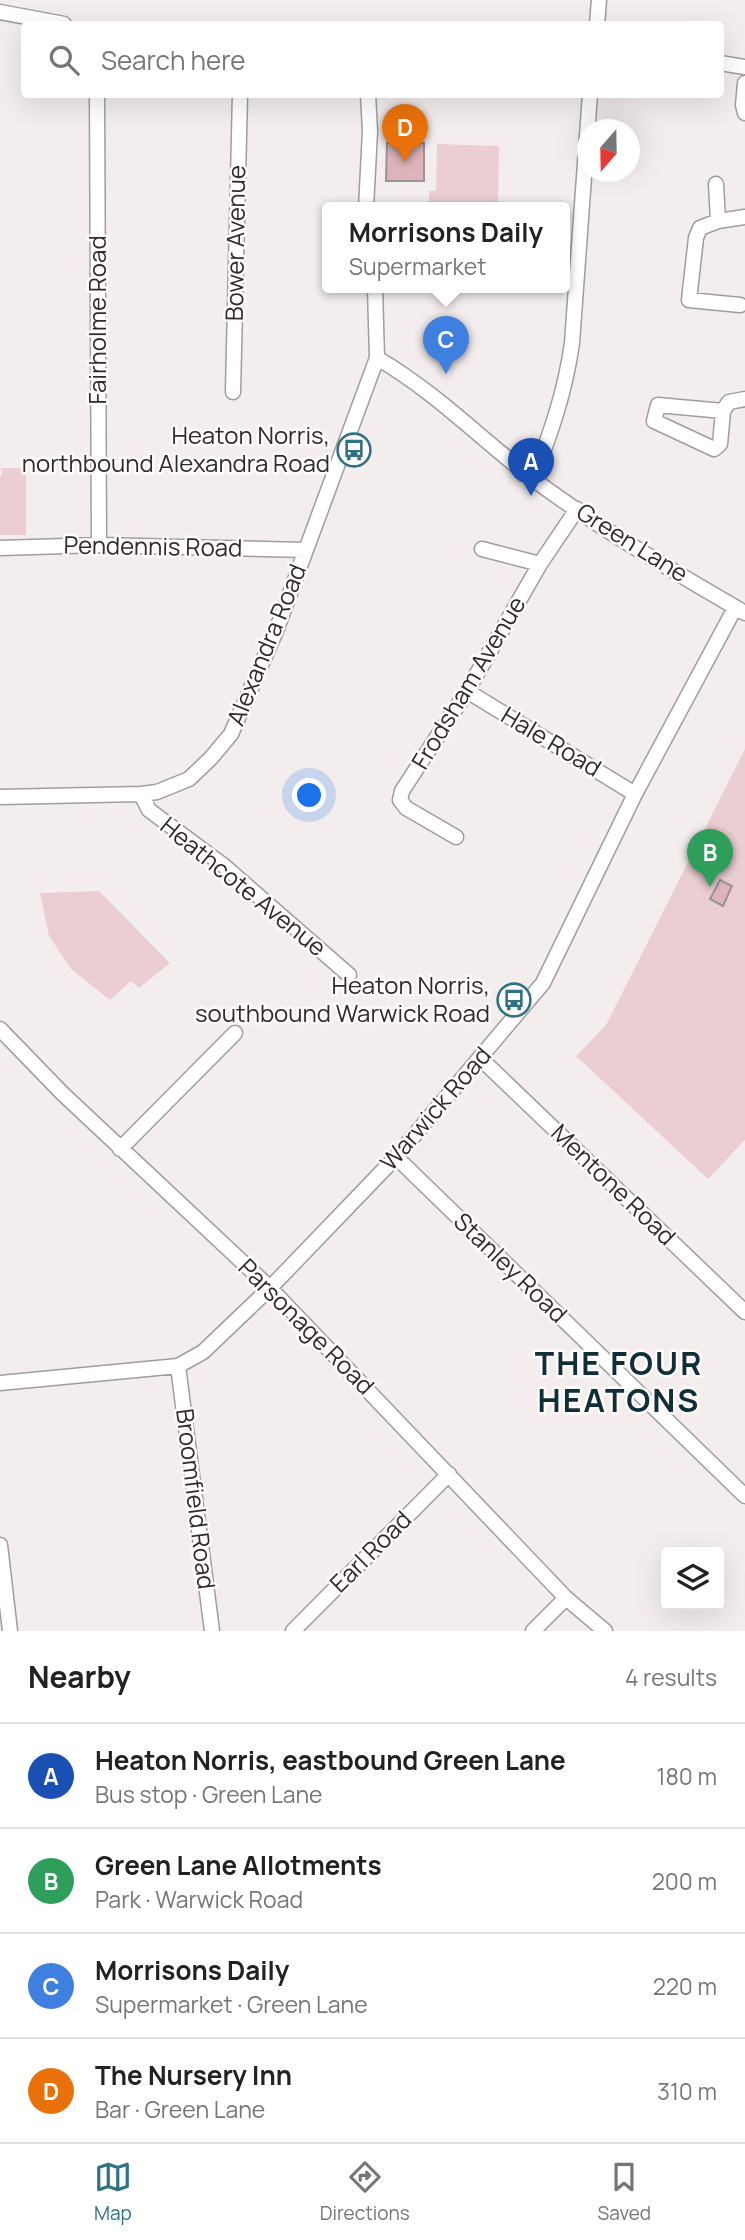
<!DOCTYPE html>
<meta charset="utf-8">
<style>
body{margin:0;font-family:Manrope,sans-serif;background:#f2f2f2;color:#222}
.controls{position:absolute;right:21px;bottom:21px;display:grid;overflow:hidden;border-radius:7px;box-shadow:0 7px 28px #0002}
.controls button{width:63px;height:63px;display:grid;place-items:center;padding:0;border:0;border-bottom:2px solid #e0e0e0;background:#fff;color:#222;font:35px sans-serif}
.compass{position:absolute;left:577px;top:119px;width:63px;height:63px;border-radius:50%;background:#fff;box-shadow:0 7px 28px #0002;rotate:200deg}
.you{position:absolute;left:310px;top:796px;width:24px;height:24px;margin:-18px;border:5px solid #fff;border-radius:50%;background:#1a73e8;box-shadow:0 0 0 10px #1a73e833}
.badge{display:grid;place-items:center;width:46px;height:46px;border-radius:50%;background:#307284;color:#fff;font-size:23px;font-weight:700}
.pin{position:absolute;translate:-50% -58px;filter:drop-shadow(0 2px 4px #0008)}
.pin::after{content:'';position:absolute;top:37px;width:24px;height:21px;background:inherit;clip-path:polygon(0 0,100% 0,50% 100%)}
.popup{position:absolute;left:322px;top:202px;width:248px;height:91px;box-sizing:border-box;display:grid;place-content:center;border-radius:7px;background:#fff;filter:drop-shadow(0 2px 5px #0005);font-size:23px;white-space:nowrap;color:#767676}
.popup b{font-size:26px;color:#222}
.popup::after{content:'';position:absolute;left:50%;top:100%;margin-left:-14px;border:14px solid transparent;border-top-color:#fff}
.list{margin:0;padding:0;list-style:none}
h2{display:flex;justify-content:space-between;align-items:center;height:91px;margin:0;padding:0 28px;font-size:30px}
h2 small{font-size:23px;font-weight:400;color:#767676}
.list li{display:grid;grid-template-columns:46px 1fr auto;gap:21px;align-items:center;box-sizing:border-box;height:105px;padding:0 28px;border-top:2px solid #e0e0e0}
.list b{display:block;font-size:26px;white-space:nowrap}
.list p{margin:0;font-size:23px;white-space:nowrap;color:#767676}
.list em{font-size:23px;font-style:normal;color:#767676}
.icon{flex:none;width:38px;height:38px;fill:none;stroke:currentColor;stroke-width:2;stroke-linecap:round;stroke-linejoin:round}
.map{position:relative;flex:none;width:745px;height:1631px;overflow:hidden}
.search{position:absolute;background:#fff;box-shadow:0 7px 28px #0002;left:21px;right:21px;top:21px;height:77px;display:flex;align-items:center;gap:18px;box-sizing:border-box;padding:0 24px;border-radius:7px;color:#767676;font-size:26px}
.sheet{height:511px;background:#fff}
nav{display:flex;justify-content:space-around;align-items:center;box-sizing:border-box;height:98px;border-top:2px solid #e0e0e0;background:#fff;font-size:19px;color:#767676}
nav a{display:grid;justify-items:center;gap:4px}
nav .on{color:#307284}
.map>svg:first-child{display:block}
.green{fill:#ebced2}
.building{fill:#deb3b9;stroke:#9b9495;stroke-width:2}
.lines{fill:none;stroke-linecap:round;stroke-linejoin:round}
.street-casing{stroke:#a29c9c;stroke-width:17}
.street{stroke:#fff;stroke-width:14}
.labels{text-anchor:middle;stroke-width:5;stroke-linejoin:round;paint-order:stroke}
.street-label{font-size:24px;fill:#2e2b2c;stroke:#fffbfb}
.poi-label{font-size:24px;fill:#2e2b2c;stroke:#fffbfb;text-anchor:end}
.district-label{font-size:32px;font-weight:bold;letter-spacing:2px;fill:#0f2f38;stroke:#fffbfb}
</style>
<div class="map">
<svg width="745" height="1631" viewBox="0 0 745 1631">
<rect width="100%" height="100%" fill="#f4edee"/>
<path class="green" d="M437,144L499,146L498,208H429V191H436Z
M0,468H26V535H0V478L2,472Z
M745,749V1140L708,1179L576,1056L606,1025Z
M99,891L170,963L139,988L131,981L110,1000L71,969L49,936L40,893Z"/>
<path class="building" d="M387,143H424V181H386Z
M720,880L732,886L723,906L710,899Z"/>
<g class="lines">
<defs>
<path id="street" d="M0,12L64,24
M597,24L599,0
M720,63L745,67
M745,83L743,105L745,113
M97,94L99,545
M716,184L718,221
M366,208L370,131L368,94
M740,305L689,300L696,238L700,228L718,221L745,217
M377,358C434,391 481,439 533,479C600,529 673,571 745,613
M233,392L240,94
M723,411L658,405L654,421L714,449L720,444L723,411L729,402L745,399
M533,479C551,432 565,393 572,343L590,94
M0,548L99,545L306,550
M482,549L540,564
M467,691L635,794
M141,794L149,810L223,865L349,975
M0,797L141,794L157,792L189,779L211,758L231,734L276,631L377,358L375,288
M456,837L406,808L400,800L402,791L467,691L540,564L577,509
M0,1029L63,1094L270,1288L566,1598L605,1631
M480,1058L745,1312
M120,1149L235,1033
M396,1157L745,1496
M178,1366L212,1631
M0,1383L178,1366L203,1352L270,1288L396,1157L543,983L635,794L735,608
M0,1545L10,1631
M293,1631L449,1474
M533,1631L566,1598"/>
</defs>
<use href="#street" class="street-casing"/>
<use href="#street" class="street"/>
</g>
<defs>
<symbol id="bus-ring" viewBox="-11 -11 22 22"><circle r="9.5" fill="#fffbfb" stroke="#307284" stroke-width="1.5"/><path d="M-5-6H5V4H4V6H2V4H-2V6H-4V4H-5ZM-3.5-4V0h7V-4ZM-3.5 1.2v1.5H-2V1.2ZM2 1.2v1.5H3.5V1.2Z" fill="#307284"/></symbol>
</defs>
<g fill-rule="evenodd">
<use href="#bus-ring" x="335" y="431" width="38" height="38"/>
<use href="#bus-ring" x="495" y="981" width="38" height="38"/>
</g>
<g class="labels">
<g class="street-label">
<text transform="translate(236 243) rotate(-89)" y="8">Bower Avenue</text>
<text transform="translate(98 320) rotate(-90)" y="8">Fairholme Road</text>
<text transform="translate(632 543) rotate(32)" y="8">Green Lane</text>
<text transform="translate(153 547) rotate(1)" y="8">Pendennis Road</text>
<text transform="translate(267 645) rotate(-68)" y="8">Alexandra Road</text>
<text transform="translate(469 683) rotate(-59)" y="8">Frodsham Avenue</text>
<text transform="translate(551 742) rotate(31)" y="8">Hale Road</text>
<text transform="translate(243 887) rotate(39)" y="8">Heathcote Avenue</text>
<text transform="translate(436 1109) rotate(-49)" y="8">Warwick Road</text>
<text transform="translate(613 1185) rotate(44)" y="8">Mentone Road</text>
<text transform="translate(510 1268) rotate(44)" y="8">Stanley Road</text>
<text transform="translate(306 1327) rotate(45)" y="8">Parsonage Road</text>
<text transform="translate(195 1499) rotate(83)" y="8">Broomfield Road</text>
<text transform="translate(371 1552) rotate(-45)" y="8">Earl Road</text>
</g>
<g class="poi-label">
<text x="330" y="444">Heaton Norris,<tspan x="330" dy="28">northbound Alexandra Road</tspan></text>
<text x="490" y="994">Heaton Norris,<tspan x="490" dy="28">southbound Warwick Road</tspan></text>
</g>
<g class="district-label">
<text x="619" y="1375">THE FOUR<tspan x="619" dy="37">HEATONS</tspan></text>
</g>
</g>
</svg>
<div class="controls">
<button><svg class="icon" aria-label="layers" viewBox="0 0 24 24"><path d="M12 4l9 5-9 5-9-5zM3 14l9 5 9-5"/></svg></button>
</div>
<svg class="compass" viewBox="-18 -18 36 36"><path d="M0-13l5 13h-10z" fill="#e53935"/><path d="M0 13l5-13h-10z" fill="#767676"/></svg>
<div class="you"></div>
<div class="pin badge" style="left:531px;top:496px;background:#1a4fb4">A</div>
<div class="pin badge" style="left:710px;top:887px;background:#2e9e5b">B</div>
<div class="pin badge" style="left:446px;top:374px;background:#3f7fe0">C</div>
<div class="popup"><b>Morrisons Daily</b>Supermarket</div>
<div class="pin badge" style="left:405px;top:162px;background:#e8710a">D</div>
<div class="search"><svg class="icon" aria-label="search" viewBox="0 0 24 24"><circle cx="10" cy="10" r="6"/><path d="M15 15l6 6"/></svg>Search here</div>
</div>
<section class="sheet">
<h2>Nearby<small>4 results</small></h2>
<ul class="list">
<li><span class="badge" style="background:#1a4fb4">A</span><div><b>Heaton Norris, eastbound Green Lane</b><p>Bus stop · Green Lane</p></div><em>180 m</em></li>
<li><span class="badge" style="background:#2e9e5b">B</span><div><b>Green Lane Allotments</b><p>Park · Warwick Road</p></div><em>200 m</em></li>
<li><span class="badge" style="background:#3f7fe0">C</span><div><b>Morrisons Daily</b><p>Supermarket · Green Lane</p></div><em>220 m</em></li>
<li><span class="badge" style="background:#e8710a">D</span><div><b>The Nursery Inn</b><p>Bar · Green Lane</p></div><em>310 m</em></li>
</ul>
</section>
<nav>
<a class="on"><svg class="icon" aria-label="map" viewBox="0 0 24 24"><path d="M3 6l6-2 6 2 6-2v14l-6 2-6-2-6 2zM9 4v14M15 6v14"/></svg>Map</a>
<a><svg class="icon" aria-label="directions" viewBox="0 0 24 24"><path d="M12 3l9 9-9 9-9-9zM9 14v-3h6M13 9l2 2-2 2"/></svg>Directions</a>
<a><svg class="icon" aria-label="saved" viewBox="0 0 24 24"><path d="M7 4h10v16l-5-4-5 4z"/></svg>Saved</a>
</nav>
